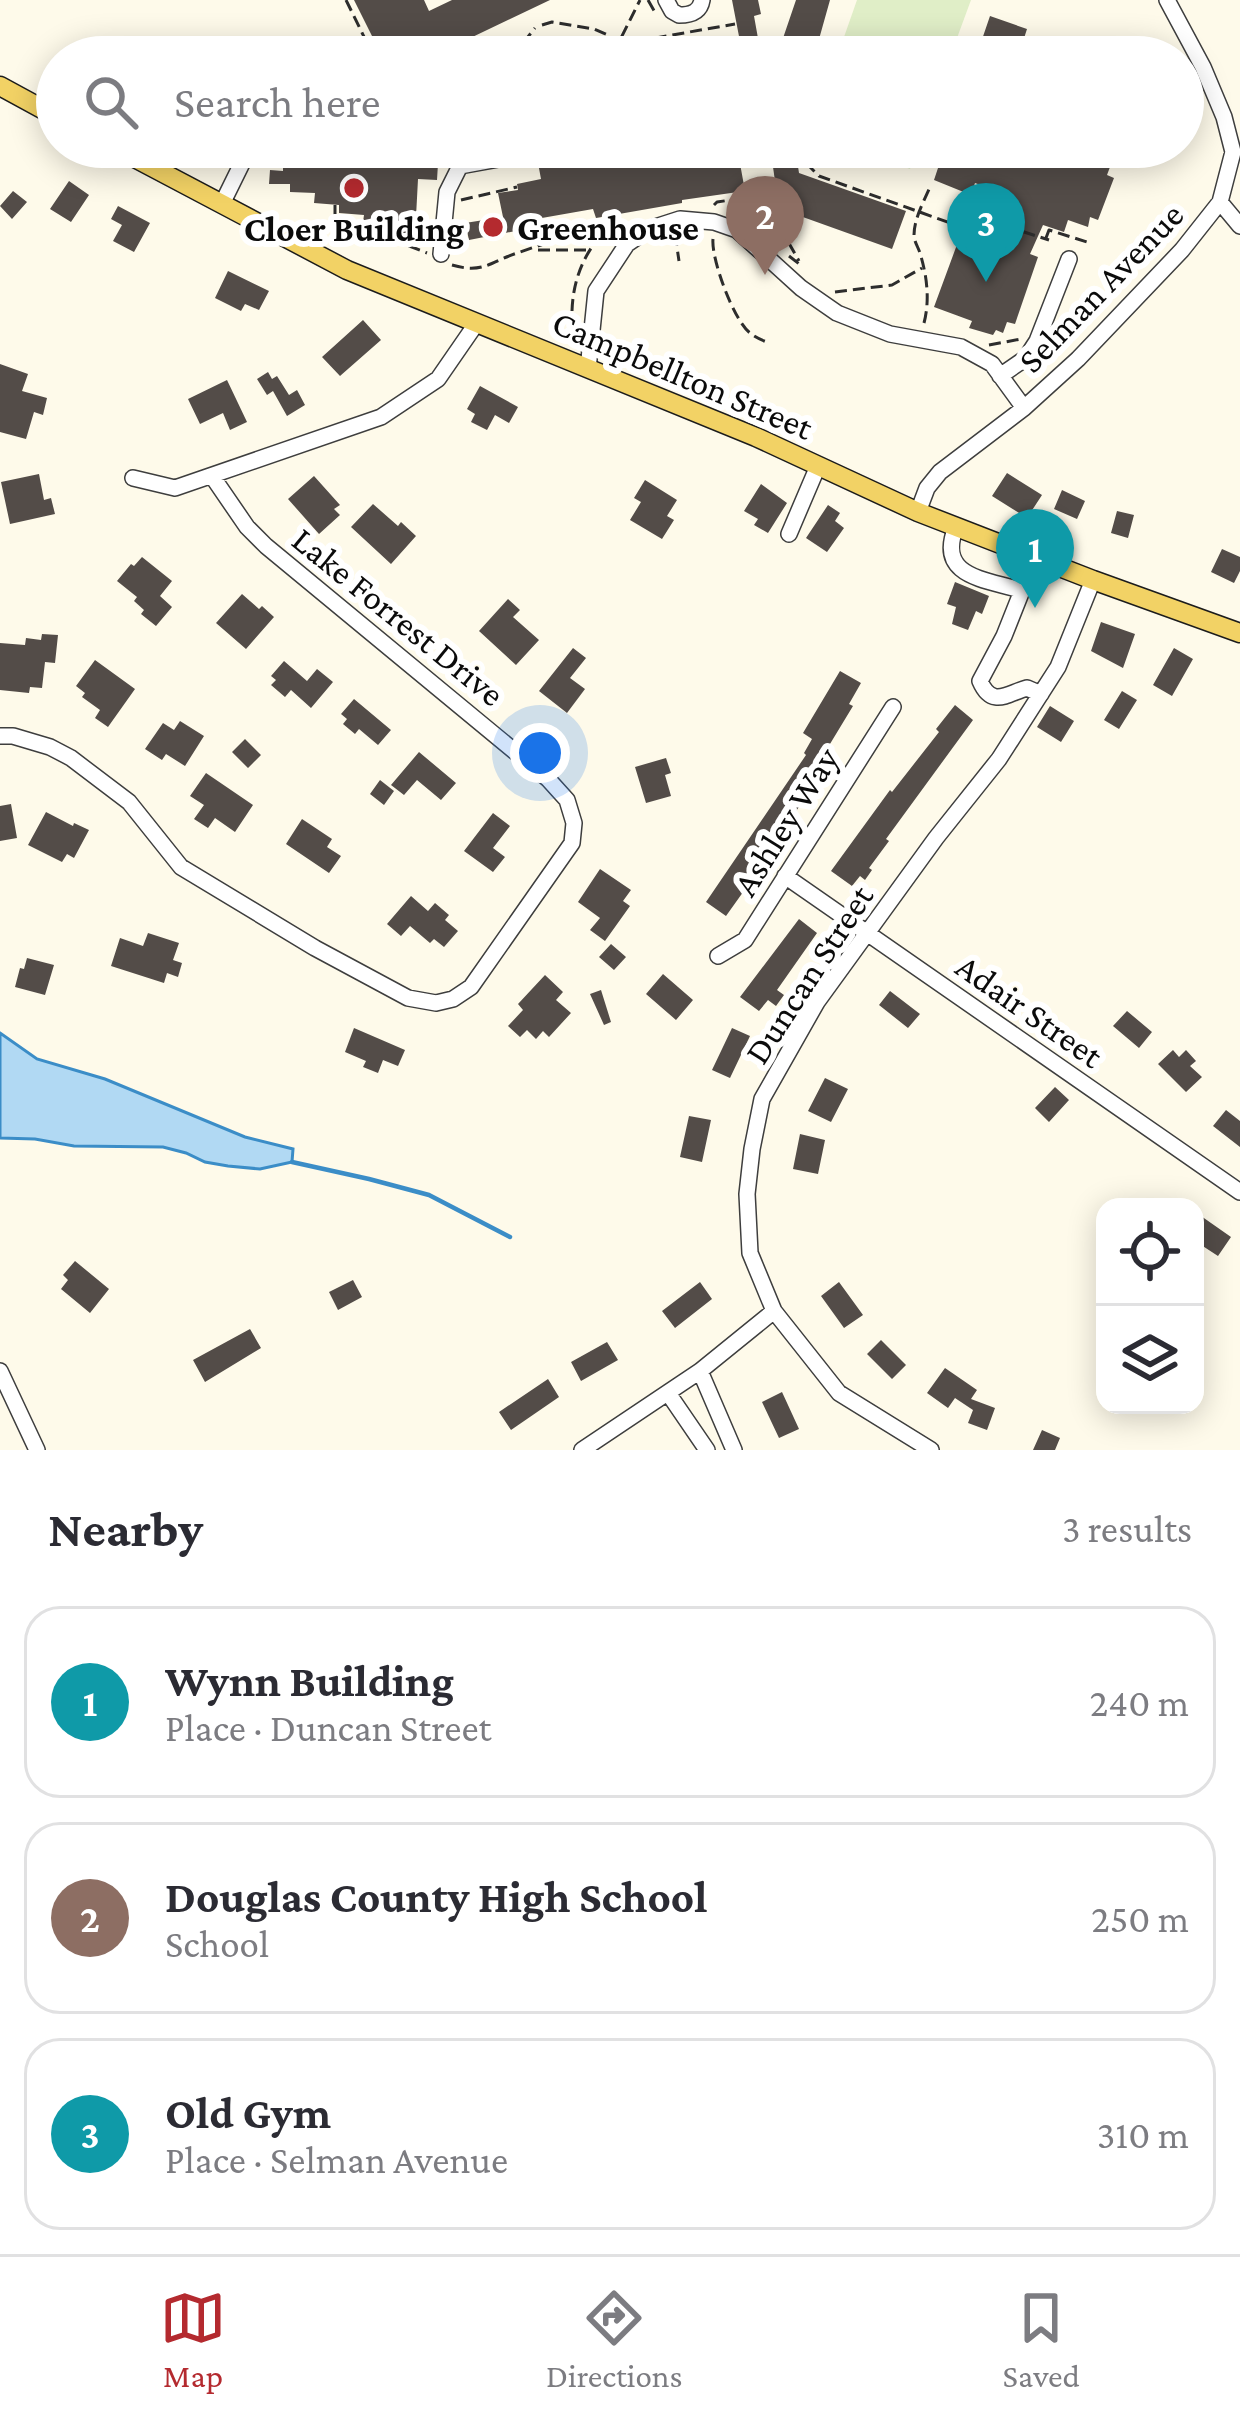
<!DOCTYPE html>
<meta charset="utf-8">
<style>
body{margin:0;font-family:"Crimson Pro",serif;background:#f2f2f3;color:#2b2b33}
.controls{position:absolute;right:36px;bottom:36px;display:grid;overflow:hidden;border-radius:24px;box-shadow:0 6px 30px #0003}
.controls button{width:108px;height:108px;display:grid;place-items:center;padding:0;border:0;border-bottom:3px solid #e1e1e2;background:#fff;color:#2b2b33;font:60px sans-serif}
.you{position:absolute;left:540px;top:753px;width:42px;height:42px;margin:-30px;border:9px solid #fff;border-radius:50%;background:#1a73e8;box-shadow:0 0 0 18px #1a73e833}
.badge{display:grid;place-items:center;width:78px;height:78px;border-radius:50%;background:#b42a2f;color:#fff;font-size:39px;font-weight:700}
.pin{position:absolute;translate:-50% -99px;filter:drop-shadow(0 3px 6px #0008)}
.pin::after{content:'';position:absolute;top:63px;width:42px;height:36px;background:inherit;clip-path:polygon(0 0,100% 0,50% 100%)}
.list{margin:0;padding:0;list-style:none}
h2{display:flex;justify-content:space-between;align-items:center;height:156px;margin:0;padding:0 48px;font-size:51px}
h2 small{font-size:39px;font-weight:400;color:#7c7c81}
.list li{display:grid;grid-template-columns:78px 1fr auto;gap:36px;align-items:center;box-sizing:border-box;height:192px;margin:0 24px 24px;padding:0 24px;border:3px solid #e1e1e2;border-radius:36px}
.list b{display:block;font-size:45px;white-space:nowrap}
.list p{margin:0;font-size:39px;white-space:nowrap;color:#7c7c81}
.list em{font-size:39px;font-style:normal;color:#7c7c81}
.icon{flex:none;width:66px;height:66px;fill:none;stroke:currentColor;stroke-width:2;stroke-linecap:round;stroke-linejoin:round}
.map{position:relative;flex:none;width:1240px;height:1450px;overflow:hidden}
.search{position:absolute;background:#fff;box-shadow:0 6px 30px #0003;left:36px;right:36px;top:36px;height:132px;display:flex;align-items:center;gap:30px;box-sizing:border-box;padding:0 42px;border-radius:66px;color:#7c7c81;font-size:45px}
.sheet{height:804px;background:#fff}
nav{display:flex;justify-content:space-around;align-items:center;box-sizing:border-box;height:168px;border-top:3px solid #e1e1e2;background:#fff;font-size:33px;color:#7c7c81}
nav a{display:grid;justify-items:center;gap:6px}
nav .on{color:#b42a2f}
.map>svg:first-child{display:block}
.pitch{fill:#e0eec7}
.water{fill:#b1d9f3;stroke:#3b8dc7;stroke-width:3}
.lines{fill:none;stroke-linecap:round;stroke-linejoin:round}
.stream{stroke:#3b8dc7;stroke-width:4.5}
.building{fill:#534c48}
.minor-casing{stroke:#3e3e3e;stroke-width:18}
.major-casing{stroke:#1c1c1c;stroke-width:21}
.path{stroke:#2d2d2d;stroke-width:3;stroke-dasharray:12 6;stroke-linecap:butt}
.minor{stroke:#fff;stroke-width:15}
.major{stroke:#f2d265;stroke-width:18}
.poi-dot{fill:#b42a2f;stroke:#fff;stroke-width:4.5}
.labels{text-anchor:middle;stroke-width:12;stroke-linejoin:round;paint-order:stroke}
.poi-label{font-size:36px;font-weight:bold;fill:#0b0b0b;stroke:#fff;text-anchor:start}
.street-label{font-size:36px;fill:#0b0b0b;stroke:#fff}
</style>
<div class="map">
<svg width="1240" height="1450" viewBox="0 0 1240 1450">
<rect width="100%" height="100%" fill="#fefaea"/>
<path class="pitch" d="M857,0H971L950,57H837Z
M849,147H918L910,169Z"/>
<path class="water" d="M0,1033L37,1059L105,1079L245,1137L293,1149L292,1162L260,1169L228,1166L205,1162L186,1153L163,1147L74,1146L35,1139L0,1138Z"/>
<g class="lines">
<path class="stream" d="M292,1162L369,1179L429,1195L510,1237"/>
</g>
<path class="building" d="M354,0H424L429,11L452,0H550L439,53L435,47L414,57H375L371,49L377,46Z
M732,0H758L761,14L754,16L761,55L743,57Z
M796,0H830L814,57H806L780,47Z
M990,16L1027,29L1018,57H976Z
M687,42L689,57H635L634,51Z
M283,147H439L437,180L418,179L415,236L389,235V223L363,222L364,215L339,213V205L314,203L315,193L290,192V184H269L270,170L283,171Z
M535,147H737L745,191L682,200V203L596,218L593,209L519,222L521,230L469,240L465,223L503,217L498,193L518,190L517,184L541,179Z
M760,147H795L799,173L906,211L892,249L800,216L783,219L780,208L769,210L767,196L777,195L773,167L765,168Z
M945,147H1094L1090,159L1110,167L1107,175L1114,178L1098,220L1090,217L1088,227L1068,220L1064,232L1043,225L1030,254L1038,257L1015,324L1007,322L1003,333L996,330L993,335L969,328L972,321L934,307L962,231L980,237L982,233L993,236L1005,212L996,209L1001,192L975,183L971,195L934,180Z
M69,181L89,195L71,222L50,209Z
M13,191L27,202L12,219L0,206Z
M118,206L150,223L134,252L113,241L122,225L111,219Z
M228,271L269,291L259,310L245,304L241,311L215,298Z
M363,320L381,340L340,376L322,357Z
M0,364L28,374L22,391L47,398L43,415L34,412L26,439L0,432Z
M268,372L272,379L277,376L289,395L297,390L305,405L287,416L273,391L267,395L257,379Z
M227,380L247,422L230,430L223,413L200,424L188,399Z
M480,386L518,407L509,423L495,415L487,430L471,422L475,414L467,409Z
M1007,473L1042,495L1027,518L992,496Z
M39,474L44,500L51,498L55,514L10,524L1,482Z
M314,476L340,505L334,509L340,515L319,534L288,499Z
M645,480L677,500L667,516L674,520L662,539L630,520L641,502L634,498Z
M761,484L787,503L768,533L754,525L758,519L744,511Z
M1062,490L1085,501L1077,519L1054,509Z
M373,504L398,526L401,522L416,536L391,564L351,527Z
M828,505L840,513L835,521L844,528L827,552L806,538Z
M1117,511L1134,515L1128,538L1111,533Z
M1222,549L1240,557V571L1234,583L1211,572Z
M142,557L172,581L160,596L172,607L156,626L141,614L144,610L134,601L137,597L117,581L131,564L134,566Z
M955,582L989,596L982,614L976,611L968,630L952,624L956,607L947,604Z
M242,594L259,609L262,606L274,617L246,649L216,623Z
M508,599L520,610L513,617L539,640L516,665L479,631Z
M1101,622L1135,634L1123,668L1091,651Z
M42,634L58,635L55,663L45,662L42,688L30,687L29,693L0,690V643L25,645L26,638L41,640Z
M573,648L586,658L570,678L585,689L567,713L539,691Z
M1174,648L1193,659L1172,696L1153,685Z
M95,660L135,689L108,727L95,718L100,710L82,697L85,693L76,686Z
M284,661L307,681L317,669L333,682L311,708L291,690L285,697L271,685L276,680L271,676Z
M840,671L861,683L849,704L853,706L813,772L820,777L763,858L766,860L726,916L706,902L806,755L804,753L812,739L803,733Z
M1122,691L1137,700L1119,729L1104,720Z
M354,699L391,730L378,745L359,729L355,734L343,724L347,719L341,714Z
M955,705L973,720L886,839L889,841L869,868L872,870L865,880L860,876L852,886L831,871L890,790L892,792L939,732L936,729Z
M1050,706L1074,721L1061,742L1037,727Z
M180,721L204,736L185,766L166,754L162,760L145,749L163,723L174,730Z
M245,739L261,755L248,768L232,752Z
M419,752L456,783L441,800L417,780L404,795L391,785Z
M666,758L671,773L665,775L671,796L646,803L635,767Z
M206,773L253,805L235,832L215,818L208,828L194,819L204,805L190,796Z
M380,780L394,791L384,805L370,794Z
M11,804L17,838L0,841V806Z
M46,812L73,826L74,823L89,830L74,858L67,854L62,862L28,845Z
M493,813L510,826L493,848L505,857L493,872L464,851Z
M302,819L332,839L327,847L341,856L329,873L286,844Z
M600,869L631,890L623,901L630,906L605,941L590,930L600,918L578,902Z
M411,896L428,911L435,903L449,915L445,920L458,931L444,947L434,939L430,943L410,926L401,936L387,924Z
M799,919L817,933L777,990L784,995L776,1006L768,1000L759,1011L740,997Z
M148,933L179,943L173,960L182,963L178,977L167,973L164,983L111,966L120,938L143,946Z
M611,944L626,957L614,970L599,957Z
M27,958L54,965L45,995L15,987L20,968L24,969Z
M663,974L693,1000L676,1020L646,994Z
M545,975L563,992L556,1000L571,1013L549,1037L543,1031L536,1039L527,1030L520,1037L508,1026L523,1010L518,1004Z
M601,990L611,1022L604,1025L590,994Z
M890,991L920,1014L908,1028L879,1005Z
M1127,1011L1152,1032L1139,1048L1113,1026Z
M354,1028L405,1050L398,1066L383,1060L378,1073L363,1067L366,1061L345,1052Z
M732,1028L750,1036L730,1078L712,1070Z
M1173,1050L1179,1057L1186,1050L1196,1061L1190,1066L1202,1077L1186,1092L1158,1064Z
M825,1078L848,1089L831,1122L808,1111Z
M1055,1087L1069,1100L1049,1122L1035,1108Z
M1226,1110L1240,1121V1147L1213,1126Z
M689,1116L711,1120L702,1162L680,1157Z
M800,1134L825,1140L818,1174L793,1169Z
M1201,1216L1231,1237L1218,1256L1195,1241V1225Z
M75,1261L109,1289L90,1313L61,1289L68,1280L63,1275Z
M353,1280L362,1297L338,1310L329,1292Z
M700,1282L712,1299L675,1328L662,1311Z
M839,1282L863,1315L844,1328L821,1296Z
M250,1329L261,1348L205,1382L193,1360Z
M881,1340L906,1365L892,1379L867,1354Z
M607,1342L618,1360L581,1381L571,1362Z
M945,1368L977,1390L971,1399L995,1408L987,1430L968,1423L973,1410L955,1398L948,1408L927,1393Z
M548,1379L559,1397L511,1430L499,1412Z
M782,1392L799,1429L779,1438L762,1402Z
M1042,1430L1060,1438L1055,1450H1033Z"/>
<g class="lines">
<defs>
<path id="minor" d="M666,0L672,11L679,15C691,15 700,12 702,0
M460,166L525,154
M1220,202L1240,226
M222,204L250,147
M441,254L447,192L460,166L458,147
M588,369L596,291L627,244L649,229L680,219L714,222L737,230L801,288L837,313L890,334L961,347L992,364L1024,408
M1000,376L1026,358L1037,341L1069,259
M133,478L175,488L381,417L438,379L476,324
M918,512L927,488L940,472L1024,408L1078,359L1182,250L1220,202L1233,152L1224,117L1203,67L1167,0
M956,527C935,579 989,579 1023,591
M789,534L818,466
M1035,558L1004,636L980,681C992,709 1008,693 1027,688L1041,694
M0,736H13L50,747L71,758L129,802L181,867L315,948L408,998L436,1003L453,999L471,987L572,843L574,823L567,800L548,779L266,546L247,527L212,476
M785,876L1240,1192
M718,956L745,940L893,707
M0,1371L37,1450
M700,1371L734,1450
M668,1393L707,1450
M582,1450L700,1371L774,1311
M931,1450L839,1393L774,1311L750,1253L747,1194L752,1149L762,1099L817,1002L936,838L999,759L1058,667L1093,580"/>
<path id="major" d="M0,86L57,117
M114,147L347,270L756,437L918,512L1093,580L1240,633"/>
</defs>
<use href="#minor" class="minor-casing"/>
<use href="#major" class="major-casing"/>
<path class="path" d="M346,0L370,49
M648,0L656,14
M542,25L552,22L594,29L610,36L618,44L640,0
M427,51L431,56L440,57
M512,57L535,28
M586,57L604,47L735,24
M799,147L802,159L819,176L967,229L996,223L1049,240
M461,200L517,187
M335,205V215L341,219L427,253
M714,205L717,202L751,197L768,206
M777,209L786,238L799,261
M675,234L679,261
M1046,238L1049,230L1090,243
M713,239C711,259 734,321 750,333C756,338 762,340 769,343
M538,250H588
M789,256L802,266
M452,265C483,274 490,262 517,253C541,245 579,231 604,231L601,235
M835,292L892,285L922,268
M572,311C573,282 582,258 600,236L612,243
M924,323C930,300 927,276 920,253C918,247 914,241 914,235C914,219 924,201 930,187
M989,345L1021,339"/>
<use href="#minor" class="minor"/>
<use href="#major" class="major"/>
</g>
<g class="poi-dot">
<circle cx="354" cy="188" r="12"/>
<circle cx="493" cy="227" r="12"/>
</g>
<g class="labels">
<g class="poi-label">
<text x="517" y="240">Greenhouse</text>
<text x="354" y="241" text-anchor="middle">Cloer Building</text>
</g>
<g class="street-label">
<text transform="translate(1100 287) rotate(-46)" y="13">Selman Avenue</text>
<text transform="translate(683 374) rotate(23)" y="13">Campbellton Street</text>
<text transform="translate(399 616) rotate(39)" y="13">Lake Forrest Drive</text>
<text transform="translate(785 821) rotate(-58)" y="13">Ashley Way</text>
<text transform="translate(808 974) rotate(-57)" y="13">Duncan Street</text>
<text transform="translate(1030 1010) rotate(35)" y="13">Adair Street</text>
</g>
</g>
</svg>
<div class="controls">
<button><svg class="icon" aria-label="locate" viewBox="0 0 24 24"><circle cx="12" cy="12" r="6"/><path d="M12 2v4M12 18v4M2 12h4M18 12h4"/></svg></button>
<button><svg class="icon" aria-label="layers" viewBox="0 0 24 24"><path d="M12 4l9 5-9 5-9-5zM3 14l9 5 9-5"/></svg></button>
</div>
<div class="you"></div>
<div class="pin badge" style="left:1035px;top:608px;background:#0f9aa8">1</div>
<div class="pin badge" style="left:765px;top:275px;background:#8d6e63">2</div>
<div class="pin badge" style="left:986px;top:282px;background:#0f9aa8">3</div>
<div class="search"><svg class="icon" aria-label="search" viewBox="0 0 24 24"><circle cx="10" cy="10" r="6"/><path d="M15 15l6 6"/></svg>Search here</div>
</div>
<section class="sheet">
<h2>Nearby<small>3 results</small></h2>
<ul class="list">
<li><span class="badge" style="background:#0f9aa8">1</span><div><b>Wynn Building</b><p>Place · Duncan Street</p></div><em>240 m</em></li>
<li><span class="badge" style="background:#8d6e63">2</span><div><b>Douglas County High School</b><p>School</p></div><em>250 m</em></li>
<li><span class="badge" style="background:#0f9aa8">3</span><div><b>Old Gym</b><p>Place · Selman Avenue</p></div><em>310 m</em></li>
</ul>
</section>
<nav>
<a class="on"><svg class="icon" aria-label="map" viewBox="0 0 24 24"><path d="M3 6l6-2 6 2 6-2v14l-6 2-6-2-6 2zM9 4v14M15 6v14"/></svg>Map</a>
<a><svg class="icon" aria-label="directions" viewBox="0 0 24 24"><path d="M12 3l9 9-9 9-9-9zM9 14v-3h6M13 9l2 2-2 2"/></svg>Directions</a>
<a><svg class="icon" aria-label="saved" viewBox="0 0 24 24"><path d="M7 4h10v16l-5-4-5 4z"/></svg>Saved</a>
</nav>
